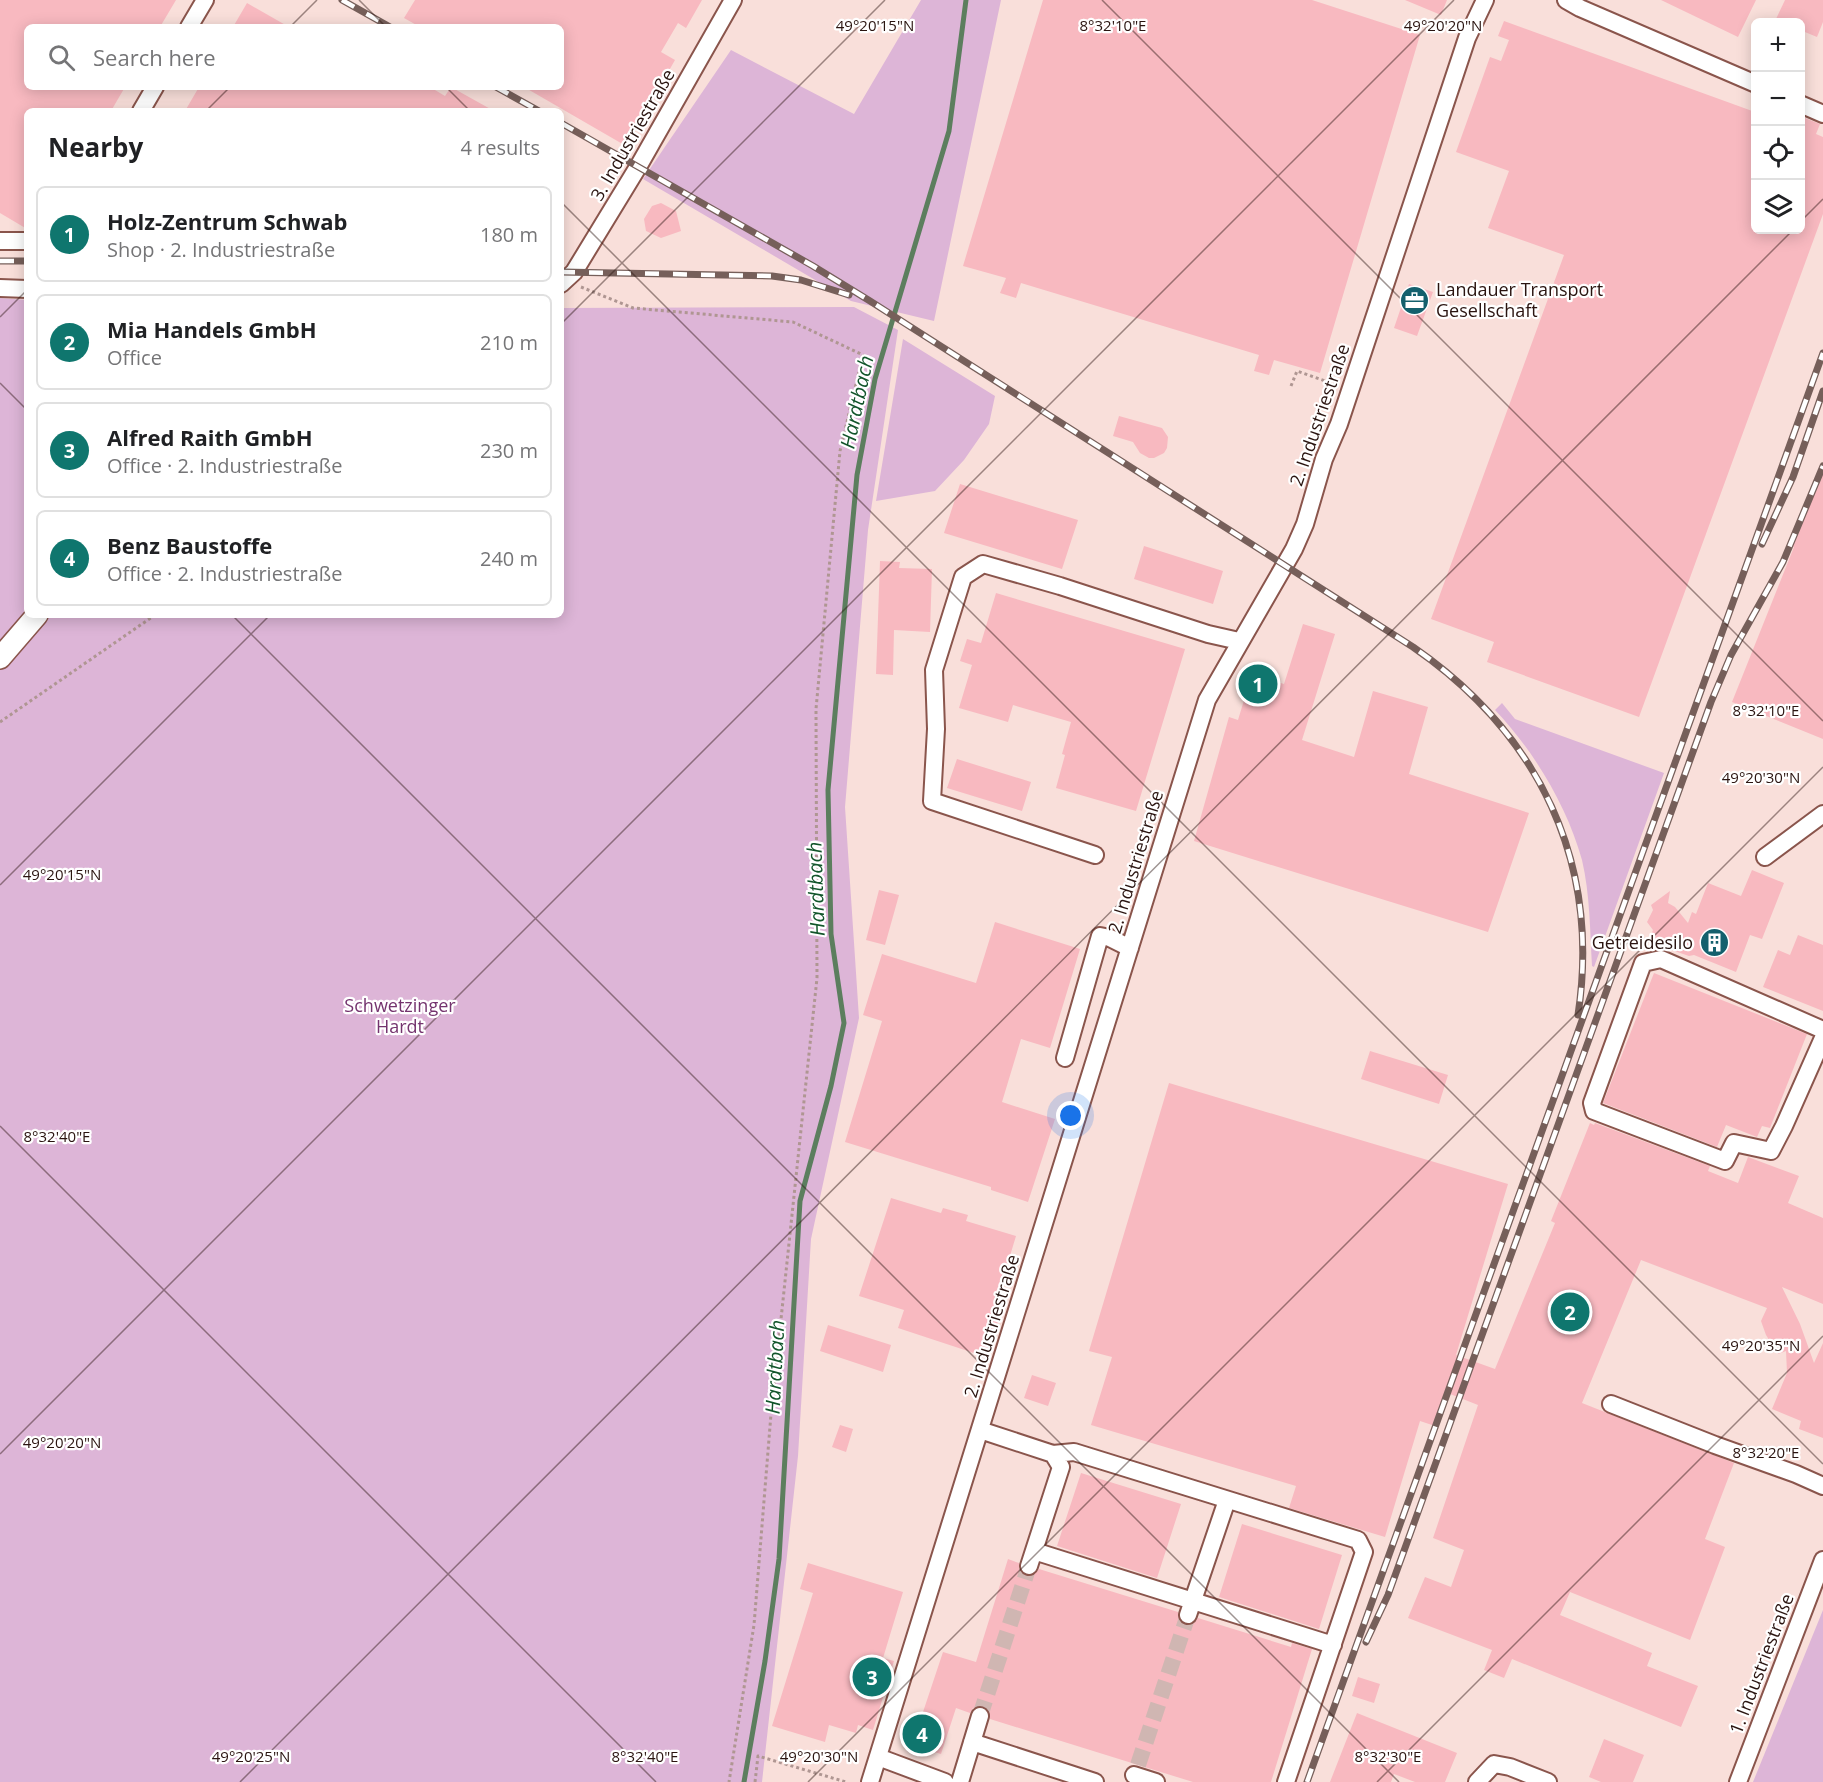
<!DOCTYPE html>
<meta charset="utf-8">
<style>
body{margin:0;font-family:"Open Sans",sans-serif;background:#f6f6f6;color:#202124}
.controls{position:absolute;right:18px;top:18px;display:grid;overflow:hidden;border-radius:9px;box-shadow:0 3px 15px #0003}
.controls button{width:54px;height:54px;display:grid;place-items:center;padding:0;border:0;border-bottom:2px solid #e0e0e0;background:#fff;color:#202124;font:30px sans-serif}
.you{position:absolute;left:1071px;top:1116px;width:21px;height:21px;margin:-15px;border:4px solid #fff;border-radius:50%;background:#1a73e8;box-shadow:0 0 0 9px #1a73e833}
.badge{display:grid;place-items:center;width:39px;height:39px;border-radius:50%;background:#0f766e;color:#fff;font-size:20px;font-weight:700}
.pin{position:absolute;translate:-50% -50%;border:3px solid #fff;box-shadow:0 2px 6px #0006}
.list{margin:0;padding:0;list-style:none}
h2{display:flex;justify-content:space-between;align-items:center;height:78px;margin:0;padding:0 24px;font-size:26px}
h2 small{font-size:20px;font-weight:400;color:#757577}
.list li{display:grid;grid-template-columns:39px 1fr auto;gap:18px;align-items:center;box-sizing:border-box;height:96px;margin:0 12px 12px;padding:0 12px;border:2px solid #e0e0e0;border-radius:9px}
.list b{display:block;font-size:22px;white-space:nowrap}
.list p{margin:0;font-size:20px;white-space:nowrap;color:#757577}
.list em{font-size:20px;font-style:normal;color:#757577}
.icon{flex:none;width:33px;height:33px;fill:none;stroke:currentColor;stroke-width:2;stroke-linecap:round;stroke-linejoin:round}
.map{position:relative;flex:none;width:1823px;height:1782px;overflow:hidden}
.search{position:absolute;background:#fff;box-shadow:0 3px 15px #0003;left:24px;top:24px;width:540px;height:66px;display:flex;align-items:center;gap:15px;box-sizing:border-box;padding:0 21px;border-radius:9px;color:#757577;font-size:22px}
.panel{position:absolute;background:#fff;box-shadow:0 3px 15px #0003;left:24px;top:108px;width:540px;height:510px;border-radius:9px}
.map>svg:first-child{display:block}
.green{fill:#ddb5d7}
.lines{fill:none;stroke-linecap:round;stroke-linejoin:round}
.stream{stroke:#5c7e5e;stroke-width:5}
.building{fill:#f8b9c0}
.minor-tunnel{stroke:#d0b6b2;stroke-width:16;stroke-dasharray:16 8;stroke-linecap:butt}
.minor-casing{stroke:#8a554c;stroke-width:20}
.major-casing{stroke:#8a554c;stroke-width:24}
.path{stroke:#af9692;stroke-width:3;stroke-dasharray:3 3;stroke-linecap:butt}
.minor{stroke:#fff;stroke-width:16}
.major{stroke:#fff;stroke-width:21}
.rail-casing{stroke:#765f5a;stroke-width:7}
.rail{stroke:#fff;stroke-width:4.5;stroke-dasharray:14;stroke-linecap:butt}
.ticks{fill:none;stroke:#2a1410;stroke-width:1.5;stroke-opacity:0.45}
.labels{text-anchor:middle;stroke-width:4.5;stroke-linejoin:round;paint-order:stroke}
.street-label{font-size:18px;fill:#2a1410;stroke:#fff}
.poi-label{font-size:18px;fill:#2a1410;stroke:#fff;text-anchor:start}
.park-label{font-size:18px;fill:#74336e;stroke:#fff}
.water-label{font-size:20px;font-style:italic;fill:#12552b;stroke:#fff}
.ticks-label{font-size:15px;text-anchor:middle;fill:#2a1410;stroke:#fff;stroke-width:4.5;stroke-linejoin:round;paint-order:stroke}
</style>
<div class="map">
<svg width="1823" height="1782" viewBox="0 0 1823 1782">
<rect width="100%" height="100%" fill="#f9dfda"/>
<path class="green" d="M921,0H1001L934,321L851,301L643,179L731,50L854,114Z
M0,298L27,300V615H561V308L854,307L898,330L868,530L845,807L859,1018L811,1239L798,1456L762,1782H0Z
M903,339L995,396L989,424L964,460L935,491L876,501Z
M1502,703L1515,719L1664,773L1594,967L1592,966C1590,931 1590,894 1582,860C1567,806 1534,751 1495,710Z
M1823,1610V1782H1753Z"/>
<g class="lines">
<path class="stream" d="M744,1782L765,1661L779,1559L800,1201L831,1086L844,1023L831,934L828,790L857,475L875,379L949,131L966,0"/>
</g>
<path class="building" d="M0,0H176L160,27H27V87H125L111,111H27V229L0,213Z
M415,0H702L686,28L678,23L661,52L675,60L626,146L524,87H561V27H420L404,18Z
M1043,0H1312L1420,35L1320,373L1274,360L1269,375L1254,371L1259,355L1021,283L1016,298L1000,293L1006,278L963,266Z
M1405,0H1447L1441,15Z
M1661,0H1756L1738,37Z
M1785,0H1823V22L1817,37L1800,30V22H1784L1776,19Z
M247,3L289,27H233Z
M1504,21L1755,112V230H1800V116L1820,124L1816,134L1823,137V214L1639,717L1487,662L1494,642L1431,619L1564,255L1488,228L1509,171L1456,152L1490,57L1501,61L1509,40L1498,36Z
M199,87H430L445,96L451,87L494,111H185Z
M661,203L676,211L681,231L661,238L646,231L644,219L652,206Z
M1409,284L1433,292L1417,336L1394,328Z
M1119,416L1162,428L1168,437L1167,448L1164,453L1154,458H1149L1140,453L1133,442L1113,436Z
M1823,469V739L1732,702L1794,547L1791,546Z
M960,484L1078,520L1062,569L944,533Z
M1144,546L1223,571L1213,604L1134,579Z
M880,561L900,562L899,568L932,569L930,632L894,630L893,675L876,674Z
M996,593L1185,649L1136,811L1056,788L1065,755L1062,754L1071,722L1013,705L1008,722L959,708L972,665L960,661L967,639L981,643Z
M1303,624L1335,634L1302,740L1354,757L1373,691L1428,707L1409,774L1529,813L1488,932L1194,841L1229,717L1238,720L1252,674L1284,684Z
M957,759L1031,782L1022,811L947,788Z
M1752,870L1784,883L1762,939L1750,935L1736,972L1694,955L1689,956L1648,942L1653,930L1647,922L1653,910L1651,905L1670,891L1668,903L1675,907L1688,923L1692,912L1696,914L1708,883L1741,896Z
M879,890L899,895L885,945L866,940Z
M995,922L1080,949L1050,1048L1021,1039L1002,1102L1055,1119L1028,1202L991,1190V1187L845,1142L882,1021L863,1015L882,954L976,983Z
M1798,935L1823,945V1011L1763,987L1778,950L1790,955Z
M1654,973L1807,1034L1770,1128L1762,1126L1757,1137L1726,1125L1717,1147L1603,1103Z
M1370,1051L1448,1075L1439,1104L1361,1079Z
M1169,1083L1508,1184L1456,1355L1495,1369L1555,1223L1551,1221L1590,1123L1594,1125L1595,1123L1710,1166L1708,1171L1738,1183L1748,1157L1799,1176L1788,1203L1823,1218V1304L1782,1287L1800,1324L1814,1363L1823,1343V1438L1799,1429L1801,1421L1772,1409L1787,1373L1786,1351L1778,1354L1766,1335L1761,1321L1767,1308L1641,1260L1582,1403L1734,1463L1705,1539L1725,1547L1690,1640L1570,1592L1560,1615L1652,1653L1647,1666L1698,1686L1681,1727L1512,1659L1504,1678L1484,1670L1492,1650L1408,1618L1425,1577L1451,1587L1464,1550L1433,1538L1478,1405L1445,1392L1435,1426L1420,1421L1385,1537L1289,1508L1296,1486L1091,1425L1112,1357L1089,1351Z
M891,1198L941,1213L943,1208L968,1215L966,1221L1016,1236L996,1302L1004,1304L986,1357L898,1328L904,1310L859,1296Z
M828,1325L891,1345L883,1372L820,1351Z
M1032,1375L1056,1383L1048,1406L1024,1398Z
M840,1425L853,1429L846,1452L832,1447Z
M1081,1473L1181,1504L1157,1578L1057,1546Z
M1242,1524L1342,1555L1319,1629L1219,1597Z
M1008,1559L1019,1563V1569L1025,1576H1032L1039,1569L1149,1603L1178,1612L1180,1621L1185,1625L1194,1623L1198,1618L1291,1647L1292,1643L1312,1649L1271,1782H1193L990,1719L988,1709L982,1706L973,1708L970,1713L956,1708L941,1754L912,1745L943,1652L976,1662Z
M808,1563L903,1592L883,1658L894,1661L873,1730L858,1725L856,1733L829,1725L825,1742L772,1726L813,1593L800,1589Z
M1358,1677L1380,1684L1374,1703L1352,1696Z
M1357,1713L1457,1753L1445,1782H1415L1394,1774L1391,1782H1330Z
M1604,1739L1644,1755L1633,1782H1601L1589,1777Z"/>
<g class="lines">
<path class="minor-tunnel" d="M980,1716L1029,1566
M1138,1765L1188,1615"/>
<defs>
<path id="minor" d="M1566,0L1580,8L1756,84
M189,27L205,0
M1800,104L1823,114
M141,111L155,87
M0,241H27
M561,284L574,272L638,167L733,0
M0,288L27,289
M1095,855L932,801L936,729L934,670L963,577L983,564L1060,586L1208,634L1239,641
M1765,857L1823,814
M1823,1030L1661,959L1643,963L1592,1103L1594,1111L1725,1161L1734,1143L1771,1151L1784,1126L1823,1038
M1065,1058L1100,936L1110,938L1130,948
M1611,1404L1715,1445L1796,1474L1823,1486
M980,1430L1053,1454L1061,1467L1029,1566
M1053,1454L1074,1452L1358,1540L1364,1552L1286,1782
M1034,1551L1333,1645
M1188,1615L1227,1500
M972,1742L1095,1782
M878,1757L945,1782
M1134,1775L1156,1782
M870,1782L1207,700L1294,549L1305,524L1324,459L1339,424L1467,38L1485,0
M960,1782L980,1716
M1477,1782L1494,1764L1510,1767L1548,1782
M1738,1782L1823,1560"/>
<path id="major" d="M0,658L37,615"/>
</defs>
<use href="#minor" class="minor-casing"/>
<use href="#major" class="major-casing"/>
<path class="path" d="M581,287L633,308L793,322L863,355L840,451L816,709L817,978L771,1414L754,1625L729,1782
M1291,386L1297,371L1334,384
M0,722L155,615
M755,1782L758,1756L846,1782"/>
<use href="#minor" class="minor"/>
<use href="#major" class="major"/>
<defs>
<path id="rail" d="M342,0L390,27
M496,87L539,111
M561,123L813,266L870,301L1413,647C1539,734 1601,862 1578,1015
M0,261H27
M561,272L772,276L801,280L849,295
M1762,544L1793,477L1823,391
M1366,1642L1388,1595L1711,702L1731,655L1783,562L1823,466
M1307,1782L1823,353"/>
</defs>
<use href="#rail" class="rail-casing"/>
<use href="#rail" class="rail"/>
</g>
<path class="ticks" d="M359,0L386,27M1102,0L1823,721M290,27L317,0M446,87L470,111M206,111L230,87M561,202L1823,1464M1800,222L1823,199M0,317L27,290M561,324L885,0M0,383L27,410M232,615L1399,1782M0,885L270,615M0,1126L656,1782M0,1454L1454,0M240,1782L1793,230M808,1782L1823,767M1377,1782L1823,1336"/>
<defs>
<symbol id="office-disc" viewBox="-11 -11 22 22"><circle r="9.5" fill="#14606d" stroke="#fff"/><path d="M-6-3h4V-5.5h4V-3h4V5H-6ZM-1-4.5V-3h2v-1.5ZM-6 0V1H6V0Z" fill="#fff"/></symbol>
<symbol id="building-disc" viewBox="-11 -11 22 22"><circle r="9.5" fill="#14606d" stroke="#fff"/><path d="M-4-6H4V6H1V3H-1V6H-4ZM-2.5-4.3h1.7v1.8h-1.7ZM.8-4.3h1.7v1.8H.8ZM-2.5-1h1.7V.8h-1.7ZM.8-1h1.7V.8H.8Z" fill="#fff"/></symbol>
</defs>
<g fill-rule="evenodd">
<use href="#office-disc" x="1398" y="284" width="33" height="33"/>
<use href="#building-disc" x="1698" y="926" width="33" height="33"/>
</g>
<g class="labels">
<g class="street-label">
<text transform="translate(633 135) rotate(-60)" y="6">3. Industriestraße</text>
<text transform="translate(1320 415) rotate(-71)" y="6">2. Industriestraße</text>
<text transform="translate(1136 862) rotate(-73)" y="6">2. Industriestraße</text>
<text transform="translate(992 1326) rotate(-73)" y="6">2. Industriestraße</text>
<text transform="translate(1762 1664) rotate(-69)" y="6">1. Industriestraße</text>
</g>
<g class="poi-label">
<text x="1436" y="296">Landauer Transport<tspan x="1436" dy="21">Gesellschaft</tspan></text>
<text x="1693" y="949" text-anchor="end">Getreidesilo</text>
</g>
<g class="park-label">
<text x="400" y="1012">Schwetzinger<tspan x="400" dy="21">Hardt</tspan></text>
</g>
<g class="water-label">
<text transform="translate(857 402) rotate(-78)" y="7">Hardtbach</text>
<text transform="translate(816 889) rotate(-92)" y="7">Hardtbach</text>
<text transform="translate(775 1367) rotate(-87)" y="7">Hardtbach</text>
</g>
</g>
<g class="ticks-label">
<text x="875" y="31">49°20'15"N</text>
<text x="1113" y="31">8°32'10"E</text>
<text x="1443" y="31">49°20'20"N</text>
<text x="1766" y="716">8°32'10"E</text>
<text x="1761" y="783">49°20'30"N</text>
<text x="62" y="880">49°20'15"N</text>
<text x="57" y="1142">8°32'40"E</text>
<text x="1761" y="1351">49°20'35"N</text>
<text x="62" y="1448">49°20'20"N</text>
<text x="1766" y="1458">8°32'20"E</text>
<text x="251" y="1762">49°20'25"N</text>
<text x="645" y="1762">8°32'40"E</text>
<text x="819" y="1762">49°20'30"N</text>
<text x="1388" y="1762">8°32'30"E</text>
</g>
</svg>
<div class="controls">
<button>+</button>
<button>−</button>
<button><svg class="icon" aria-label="locate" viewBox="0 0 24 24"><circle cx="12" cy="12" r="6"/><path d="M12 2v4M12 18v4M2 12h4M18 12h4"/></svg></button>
<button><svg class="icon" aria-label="layers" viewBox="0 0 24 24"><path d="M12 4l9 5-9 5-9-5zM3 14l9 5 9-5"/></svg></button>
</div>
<div class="you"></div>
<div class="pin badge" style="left:1258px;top:684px">1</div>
<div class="pin badge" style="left:1570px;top:1312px">2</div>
<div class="pin badge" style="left:872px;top:1677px">3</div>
<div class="pin badge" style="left:922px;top:1734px">4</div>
<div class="search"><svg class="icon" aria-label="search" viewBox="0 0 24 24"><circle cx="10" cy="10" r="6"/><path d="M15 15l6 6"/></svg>Search here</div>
<section class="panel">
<h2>Nearby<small>4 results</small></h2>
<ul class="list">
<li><span class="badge">1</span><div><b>Holz-Zentrum Schwab</b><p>Shop · 2. Industriestraße</p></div><em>180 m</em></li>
<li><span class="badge">2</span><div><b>Mia Handels GmbH</b><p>Office</p></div><em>210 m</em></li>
<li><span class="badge">3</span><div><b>Alfred Raith GmbH</b><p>Office · 2. Industriestraße</p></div><em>230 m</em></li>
<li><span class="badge">4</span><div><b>Benz Baustoffe</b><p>Office · 2. Industriestraße</p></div><em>240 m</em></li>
</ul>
</section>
</div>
